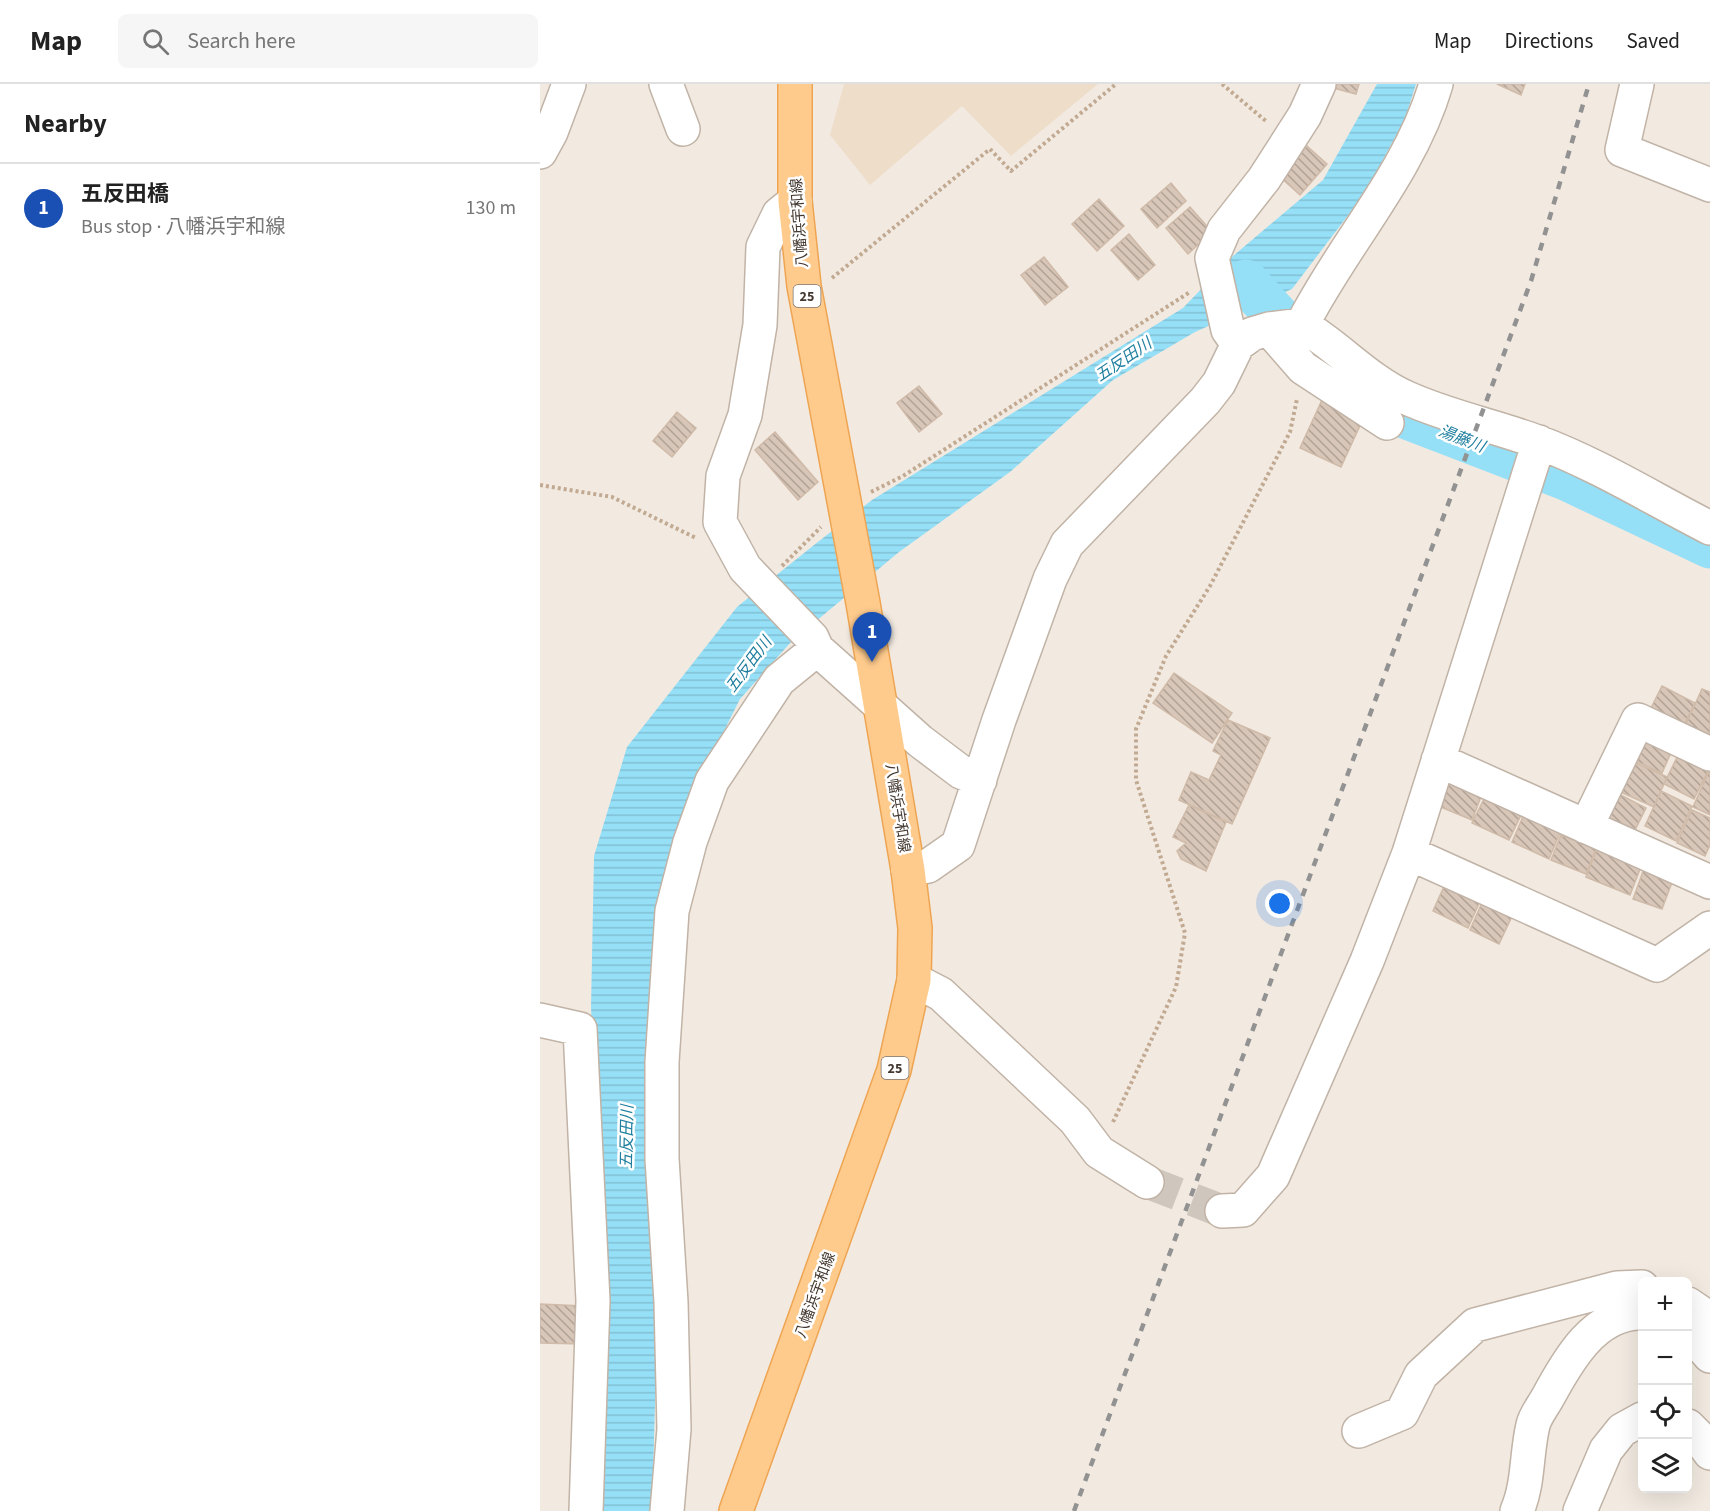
<!DOCTYPE html>
<meta charset="utf-8">
<style>
body{margin:0;font-family:"Source Sans 3","Noto Sans JP",sans-serif;background:#f6f6f6;color:#222}
.controls{position:absolute;right:18px;bottom:18px;display:grid;overflow:hidden;border-radius:9px;box-shadow:0 6px 24px #0002}
.controls button{width:54px;height:54px;display:grid;place-items:center;padding:0;border:0;border-bottom:2px solid #e0e0e0;background:#fff;color:#222;font:30px sans-serif}
.you{position:absolute;left:740px;top:820px;width:21px;height:21px;margin:-15px;border:4px solid #fff;border-radius:50%;background:#1a73e8;box-shadow:0 0 0 9px #1a73e833}
.badge{display:grid;place-items:center;width:39px;height:39px;border-radius:50%;background:#d93025;color:#fff;font-size:20px;font-weight:700}
.pin{position:absolute;translate:-50% -50px;filter:drop-shadow(0 2px 3px #0008)}
.pin::after{content:'';position:absolute;top:32px;width:21px;height:18px;background:inherit;clip-path:polygon(0 0,100% 0,50% 100%)}
.list{margin:0;padding:0;list-style:none}
h2{display:flex;justify-content:space-between;align-items:center;height:78px;margin:0;padding:0 24px;font-size:26px}
h2 small{font-size:20px;font-weight:400;color:#767676}
.list li{display:grid;grid-template-columns:39px 1fr auto;gap:18px;align-items:center;box-sizing:border-box;height:90px;padding:0 24px;border-top:2px solid #e0e0e0}
.list b{display:block;font-size:22px;white-space:nowrap}
.list p{margin:0;font-size:20px;white-space:nowrap;color:#767676}
.list em{font-size:20px;font-style:normal;color:#767676}
.icon{flex:none;width:33px;height:33px;fill:none;stroke:currentColor;stroke-width:2;stroke-linecap:round;stroke-linejoin:round}
.map{position:relative;flex:none;width:1170px;height:1427px;overflow:hidden}
header{display:flex;align-items:center;gap:36px;box-sizing:border-box;height:84px;padding:0 30px;background:#fff;border-bottom:2px solid #e0e0e0}
header strong{font-size:28px}
nav{display:flex;gap:33px;margin-inline-start:auto;font-size:21px}
.search{width:420px;height:54px;background:#f6f6f6;display:flex;align-items:center;gap:15px;box-sizing:border-box;padding:0 21px;border-radius:9px;color:#767676;font-size:22px}
main{display:flex}
aside{flex:1;background:#fff}
.map>svg:first-child{display:block}
.education{fill:#edddc9}
.water{fill:url(#water-rules)}
.lines{fill:none;stroke-linecap:round;stroke-linejoin:round}
.river{stroke:#95dff7;stroke-width:45}
.building{fill:url(#building-back-hatch);stroke:#d0baa8;stroke-width:1.5}
.minor-tunnel{stroke:#cfc7be;stroke-width:33;stroke-dasharray:33 16;stroke-linecap:butt}
.minor-casing{stroke:#c1b3a6;stroke-width:36}
.major-casing{stroke:#eea553;stroke-width:36}
.path{stroke:#c1a992;stroke-width:4;stroke-dasharray:3 3;stroke-linecap:butt}
.minor{stroke:#fff;stroke-width:33}
.major{stroke:#ffcb8d;stroke-width:33}
.rail{stroke:#929292;stroke-width:4.5;stroke-dasharray:8 8;stroke-linecap:butt}
.labels{text-anchor:middle;stroke-width:5;stroke-linejoin:round;paint-order:stroke}
.shield{fill:#fff;stroke:#7c746f;stroke-width:1.5}
.shield-label{font-size:14px;font-weight:bold;fill:#443931}
.street-label{font-size:15px;fill:#443931;stroke:#fff}
.water-label{font-size:16px;font-style:italic;fill:#1f7f9f;stroke:#fff}
</style>
<header>
<strong>Map</strong>
<div class="search"><svg class="icon" aria-label="search" viewBox="0 0 24 24"><circle cx="10" cy="10" r="6"/><path d="M15 15l6 6"/></svg>Search here</div>
<nav><a>Map</a><a>Directions</a><a>Saved</a></nav>
</header>
<main>
<aside>
<h2>Nearby<small></small></h2>
<ul class="list">
<li><span class="badge" style="background:#1a4fb4">1</span><div><b>五反田橋</b><p>Bus stop · 八幡浜宇和線</p></div><em>130 m</em></li>
</ul>
</aside>
<div class="map">
<svg width="1170" height="1427" viewBox="0 0 1170 1427">
<defs>
<pattern id="water-rules" width="6" height="5" patternUnits="userSpaceOnUse" patternTransform="scale(1.5)"><rect width="6" height="5" fill="#95dff7"/><path d="M0 2.5h6" fill="none" stroke="#82c0d4"/></pattern>
<pattern id="building-back-hatch" width="6" height="6" patternUnits="userSpaceOnUse" patternTransform="scale(1.5)"><rect width="6" height="6" fill="#d8c6b8"/><path d="M-1 5l2 2M0 0l6 6M5-1l2 2" fill="none" stroke="#b1a296"/></pattern>
</defs>
<rect width="100%" height="100%" fill="#f2eae1"/>
<path class="education" d="M304,0H558L471,72L422,22L330,101L290,51Z"/>
<path class="water" d="M837,0H876L865,35L825,109L752,205L655,248L573,296L470,388L359,468L251,558L200,615L156,703L117,1249L112,1427H54L68,1278L51,923L54,772L87,663L197,523L274,461L332,416L643,224L693,172L783,96Z"/>
<g class="lines">
<path class="river" d="M706,198L775,274L849,326L1026,394L1170,462"/>
</g>
<path class="building" d="M794,0H819L816,10L793,4Z
M957,0H985L981,11Z
M767,62L787,80L760,111L740,93Z
M631,99L646,117L617,144L601,125Z
M559,115L584,142L557,167L532,140Z
M650,123L672,148L648,170L626,144Z
M589,150L615,181L598,196L571,166Z
M504,173L528,203L505,221L481,191Z
M379,302L402,330L379,348L357,319Z
M782,316L823,335L801,383L760,364Z
M137,328L156,344L132,373L113,357Z
M235,348L278,398L258,416L215,366Z
M634,589L692,629L672,659L613,619Z
M1122,602L1155,619L1143,643L1110,626Z
M1162,605L1170,608V653L1145,642Z
M688,636L730,654L692,740L639,716L651,688L669,696L681,671L673,667Z
M1098,648L1133,664L1122,689L1087,673Z
M1141,665L1170,683L1154,715L1124,700Z
M1087,675L1127,693L1114,723L1074,705Z
M1170,685V731L1153,723Z
M908,691L944,705L932,736L896,721Z
M1073,707L1106,724L1094,748L1061,732Z
M1121,707L1152,722L1136,757L1105,742Z
M947,709L983,727L969,756L932,739Z
M649,721L686,738L666,787L641,775L637,767L646,759L633,753Z
M1152,726L1170,734V761L1165,772L1137,759Z
M985,728L1022,744L1009,775L972,758Z
M1021,751L1056,765L1046,790L1011,776Z
M1060,757L1104,775L1090,811L1046,793Z
M1105,782L1134,793L1122,825L1093,815Z
M906,798L941,815L928,844L893,827Z
M944,814L974,828L959,860L930,846Z
M0,1220L44,1222L42,1260L0,1259Z"/>
<g class="lines">
<path class="minor-tunnel" d="M607,1098L682,1127"/>
<defs>
<path id="minor" d="M126,0L143,45
M1097,0L1082,66L1170,101
M0,68L11,48L29,0
M255,117L239,130L223,163L220,241L205,331L183,392L180,438L205,484L272,554L277,565L380,657L421,688L440,696
M762,241C803,160 870,89 896,0
M729,245L763,284L847,339
M698,260L688,246L672,174L684,146L724,95L765,31L779,0
M898,676L1170,798
M1046,743L1098,636L1170,670
M869,769L1117,881L1170,844
M368,786L388,782L418,761L459,636L510,495L527,460L665,317L679,299L698,260L712,250L729,245L762,241C799,263 828,297 867,314C909,333 955,342 998,358C1059,381 1113,415 1170,444
M374,896L401,910L535,1036L559,1068L607,1098
M0,936L40,945L53,1217L46,1427
M682,1127L703,1126L733,1092L827,877L869,769L999,358
M1148,1220L1170,1235
M1148,1247L1170,1272
M1148,1342L1157,1351L1170,1369
M819,1347L862,1329L881,1291L935,1241L1077,1204L1102,1203
M127,1427L134,1345L131,1218L122,1075V978L132,827L150,758L172,697L239,596L277,565
M977,1427C989,1399 986,1370 993,1341C995,1332 1003,1322 1008,1313C1028,1276 1055,1228 1102,1229
M1040,1427L1066,1366L1082,1346L1102,1335"/>
<path id="major" d="M196,1427L354,986L374,896L375,844L368,786L323,519L264,202L255,117V0"/>
</defs>
<use href="#minor" class="minor-casing"/>
<use href="#major" class="major-casing"/>
<path class="path" d="M682,0L727,38
M292,194L450,65L471,87L576,0
M0,401L72,413L156,454
M331,408L363,392L650,208
M242,482L281,443
M573,1038L636,903L645,849L596,696V645L626,572L670,502L750,348L757,315"/>
<use href="#minor" class="minor"/>
<use href="#major" class="major"/>
<path class="rail" d="M534,1427L991,197L1049,0"/>
</g>
<g class="labels">
<g class="shield">
<rect x="253.5" y="201" width="27" height="22" rx="4.5"/>
<rect x="341.5" y="973" width="27" height="22" rx="4.5"/>
</g>
<g class="shield-label">
<text x="267" y="217">25</text>
<text x="355" y="989">25</text>
</g>
<g class="street-label">
<text transform="translate(259 139) rotate(-94)" y="5">八幡浜宇和線</text>
<text transform="translate(358 724) rotate(81)" y="5">八幡浜宇和線</text>
<text transform="translate(275 1211) rotate(-70)" y="5">八幡浜宇和線</text>
</g>
<g class="water-label">
<text transform="translate(583 275) rotate(-34)" y="6">五反田川</text>
<text transform="translate(922 354) rotate(21)" y="6">湯藤川</text>
<text transform="translate(208 580) rotate(-53)" y="6">五反田川</text>
<text transform="translate(86 1053) rotate(-89)" y="6">五反田川</text>
</g>
</g>
</svg>
<div class="controls">
<button>+</button>
<button>−</button>
<button><svg class="icon" aria-label="locate" viewBox="0 0 24 24"><circle cx="12" cy="12" r="6"/><path d="M12 2v4M12 18v4M2 12h4M18 12h4"/></svg></button>
<button><svg class="icon" aria-label="layers" viewBox="0 0 24 24"><path d="M12 4l9 5-9 5-9-5zM3 14l9 5 9-5"/></svg></button>
</div>
<div class="you"></div>
<div class="pin badge" style="left:332px;top:578px;background:#1a4fb4">1</div>
</div>
</main>
